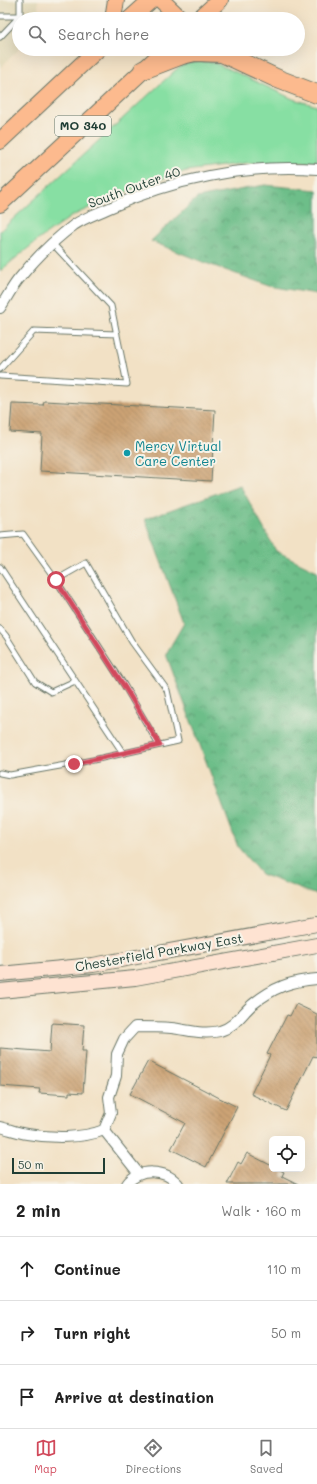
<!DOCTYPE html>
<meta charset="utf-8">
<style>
body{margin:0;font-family:Mali,sans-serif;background:#f6f6f6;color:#222}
.controls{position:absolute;right:12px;bottom:12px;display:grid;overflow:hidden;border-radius:6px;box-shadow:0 4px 16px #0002}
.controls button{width:36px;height:36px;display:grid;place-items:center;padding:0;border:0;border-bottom:1px solid #e0e0e0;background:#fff;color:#222;font:20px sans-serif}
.scale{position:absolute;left:12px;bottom:10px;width:93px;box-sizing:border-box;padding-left:4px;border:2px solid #1f3d34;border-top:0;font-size:11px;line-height:14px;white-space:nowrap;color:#1f3d34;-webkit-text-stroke:3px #f7f3e8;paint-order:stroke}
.stop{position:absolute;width:12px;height:12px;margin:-9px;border:3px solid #d1495b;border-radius:50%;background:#fff}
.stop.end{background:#d1495b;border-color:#fff;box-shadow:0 1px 4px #0008}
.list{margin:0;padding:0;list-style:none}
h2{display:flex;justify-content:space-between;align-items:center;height:52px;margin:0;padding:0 16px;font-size:17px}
h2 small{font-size:13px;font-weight:400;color:#767676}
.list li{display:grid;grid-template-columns:26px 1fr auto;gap:12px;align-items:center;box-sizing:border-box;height:64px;padding:0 16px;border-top:1px solid #e0e0e0}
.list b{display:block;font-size:15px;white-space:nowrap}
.list em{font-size:13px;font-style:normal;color:#767676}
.icon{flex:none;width:22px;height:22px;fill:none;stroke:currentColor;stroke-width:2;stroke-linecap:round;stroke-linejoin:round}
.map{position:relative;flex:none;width:317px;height:1184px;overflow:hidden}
.search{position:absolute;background:#fff;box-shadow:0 4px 16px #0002;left:12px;right:12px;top:12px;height:44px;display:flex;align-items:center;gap:10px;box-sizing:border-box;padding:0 14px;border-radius:22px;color:#767676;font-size:15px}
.sheet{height:244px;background:#fff}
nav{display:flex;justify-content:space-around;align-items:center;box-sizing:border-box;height:56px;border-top:1px solid #e0e0e0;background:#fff;font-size:11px;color:#767676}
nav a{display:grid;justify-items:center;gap:2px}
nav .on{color:#d1495b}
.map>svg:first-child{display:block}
.built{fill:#e1d8b7}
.grass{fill:#87dfa3;stroke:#538e6c}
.forest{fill:url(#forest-crowns);stroke:#467e5e}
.building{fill:url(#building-back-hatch)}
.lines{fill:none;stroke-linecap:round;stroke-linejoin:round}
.lane-casing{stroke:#697667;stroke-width:7}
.street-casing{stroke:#697667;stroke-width:12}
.secondary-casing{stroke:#697667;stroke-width:16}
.primary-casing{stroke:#697667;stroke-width:18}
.highway-casing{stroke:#697667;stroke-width:20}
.lane{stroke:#fff;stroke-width:5}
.street{stroke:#fff;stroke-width:10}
.secondary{stroke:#fee3d2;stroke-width:14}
.primary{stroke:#fcba8e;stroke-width:16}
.highway{stroke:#fcba8e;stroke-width:18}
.route{stroke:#d1495b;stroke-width:5}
.culture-dot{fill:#0f9aa8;stroke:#f7f3e8;stroke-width:1.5}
.labels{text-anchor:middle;stroke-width:4;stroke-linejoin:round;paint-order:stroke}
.shield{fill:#f7f3e8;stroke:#60746a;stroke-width:1}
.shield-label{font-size:12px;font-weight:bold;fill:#1f3d34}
.street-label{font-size:13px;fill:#1f3d34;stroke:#f7f3e8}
.culture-label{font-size:13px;fill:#0d838f;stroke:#f7f3e8;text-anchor:start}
</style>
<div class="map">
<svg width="317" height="1184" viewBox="0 0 317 1184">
<defs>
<pattern id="forest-crowns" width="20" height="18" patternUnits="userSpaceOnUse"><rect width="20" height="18" fill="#6dbe89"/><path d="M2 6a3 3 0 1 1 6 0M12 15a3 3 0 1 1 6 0" fill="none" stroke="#599c71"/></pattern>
<pattern id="building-back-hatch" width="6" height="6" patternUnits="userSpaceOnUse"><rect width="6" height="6" fill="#cca374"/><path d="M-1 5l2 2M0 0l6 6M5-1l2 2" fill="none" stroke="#a58660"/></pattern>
</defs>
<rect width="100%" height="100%" fill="#f7f3e8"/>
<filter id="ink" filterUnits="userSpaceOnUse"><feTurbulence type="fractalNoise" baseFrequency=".025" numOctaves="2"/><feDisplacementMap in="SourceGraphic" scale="8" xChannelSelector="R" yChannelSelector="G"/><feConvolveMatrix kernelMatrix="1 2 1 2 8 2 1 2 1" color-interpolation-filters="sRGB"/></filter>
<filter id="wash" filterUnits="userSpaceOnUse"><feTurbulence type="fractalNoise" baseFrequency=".012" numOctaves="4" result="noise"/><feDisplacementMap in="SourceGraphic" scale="16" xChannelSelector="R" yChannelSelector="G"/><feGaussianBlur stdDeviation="0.9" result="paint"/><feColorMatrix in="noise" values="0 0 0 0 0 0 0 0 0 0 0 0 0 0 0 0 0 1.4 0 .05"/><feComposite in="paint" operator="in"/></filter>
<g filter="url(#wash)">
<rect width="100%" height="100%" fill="#f2e1c5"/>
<path class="built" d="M0,0H38L39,19H19V49L0,68Z"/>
<path class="grass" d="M195,61L212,62L229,69L293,99L317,106V162L245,163L186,171L149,183L110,198L72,216L38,240L0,271V231L180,66Z"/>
<path class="forest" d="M265,185L317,190V294L270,286L203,262L151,241L197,198Z
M240,485L276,551L317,571V895L261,874L238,847L166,654L184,623L145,519Z"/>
<g id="blocks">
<path class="building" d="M44,401L215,410L211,481L40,471L42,434L10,432L12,404L43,405Z
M296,1004L317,1014V1057L313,1056L286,1111L251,1094L270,1055L267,1054L287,1015L290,1016Z
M52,1023L84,1025L82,1051H86L83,1093L69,1092V1095L39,1093L40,1089L0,1086V1048L50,1052Z
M148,1061L237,1107L206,1167L171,1149L185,1123L130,1094Z
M247,1153L272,1166V1169H278L284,1172L282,1176L298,1184H227L238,1162L241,1164Z"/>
</g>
</g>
<g filter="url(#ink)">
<use href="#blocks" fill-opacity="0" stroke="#697667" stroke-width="1"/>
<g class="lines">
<defs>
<path id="lane" d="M0,16H20
M0,37L20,16V0
M0,369L34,331L117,334
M0,376L127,384L111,306L52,243
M0,536L23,534L56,580L86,563L132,642L167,690L178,741L93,760L10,775L0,773
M0,567L123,753
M56,580L124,685L159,745
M0,629L6,636L35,682L51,692L75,681"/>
<path id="street" d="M0,308C6,299 11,289 18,280C34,260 54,240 74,225C84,218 96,214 107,209C172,179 246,164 317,169
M0,1127C9,1129 18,1133 27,1134C50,1138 82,1139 104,1130
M104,1130L111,1113L109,1097L116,1076L117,1054L124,1039L135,1027C147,1027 159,1027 171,1028C189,1030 202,1035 220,1031C236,1026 242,1013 253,1004C274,987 291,981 317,979
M104,1130L139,1174
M127,1184C139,1168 165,1169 178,1184"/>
<path id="secondary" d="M0,974L93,965L317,924
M0,991L135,978L317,945"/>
<path id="primary" d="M161,0L181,19
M113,19L116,0
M130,19L151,0
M199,19L220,0
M0,141L98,49
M0,204L166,49"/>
<path id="highway" d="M217,49L222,53L278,79L317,94
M143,70L182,55L195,52L222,53"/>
</defs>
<use href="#lane" class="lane-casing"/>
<use href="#street" class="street-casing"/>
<use href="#secondary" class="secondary-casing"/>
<use href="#primary" class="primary-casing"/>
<use href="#highway" class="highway-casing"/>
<use href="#lane" class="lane"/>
<use href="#street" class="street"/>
<use href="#secondary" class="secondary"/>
<use href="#primary" class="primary"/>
<use href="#highway" class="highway"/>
</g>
</g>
<g class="lines" filter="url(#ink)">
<path class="route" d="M56,580L124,686L160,745L74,764"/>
</g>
<circle class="culture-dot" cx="127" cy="453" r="4"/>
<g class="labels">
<rect class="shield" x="55" y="116" width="56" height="20" rx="3"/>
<g class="shield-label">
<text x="83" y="130">MO 340</text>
</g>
<g class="street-label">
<text transform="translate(134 187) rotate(-20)" y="5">South Outer 40</text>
<text transform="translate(159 952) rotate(-10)" y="5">Chesterfield Parkway East</text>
</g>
<g class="culture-label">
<text x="135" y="451">Mercy Virtual<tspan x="135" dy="15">Care Center</tspan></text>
</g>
</g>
</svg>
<div class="controls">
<button><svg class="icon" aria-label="locate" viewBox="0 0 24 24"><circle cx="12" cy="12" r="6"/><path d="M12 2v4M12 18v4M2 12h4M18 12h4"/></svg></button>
</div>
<div class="scale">50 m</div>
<div class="stop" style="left:56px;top:580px"></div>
<div class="stop end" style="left:74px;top:764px"></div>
<div class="search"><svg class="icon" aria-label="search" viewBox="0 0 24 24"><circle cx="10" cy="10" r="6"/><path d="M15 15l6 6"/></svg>Search here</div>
</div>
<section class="sheet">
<h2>2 min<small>Walk · 160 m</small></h2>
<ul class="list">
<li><svg class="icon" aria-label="ahead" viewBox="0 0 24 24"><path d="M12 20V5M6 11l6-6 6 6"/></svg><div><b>Continue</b></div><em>110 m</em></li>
<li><svg class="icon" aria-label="right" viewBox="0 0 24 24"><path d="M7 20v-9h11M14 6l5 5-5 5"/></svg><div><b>Turn right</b></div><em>50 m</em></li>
<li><svg class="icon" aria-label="arrive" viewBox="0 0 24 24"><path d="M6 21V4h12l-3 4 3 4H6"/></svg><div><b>Arrive at destination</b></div></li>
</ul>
</section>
<nav>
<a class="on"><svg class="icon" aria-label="map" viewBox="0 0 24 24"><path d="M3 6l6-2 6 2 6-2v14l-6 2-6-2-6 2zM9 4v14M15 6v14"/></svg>Map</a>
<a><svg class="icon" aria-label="directions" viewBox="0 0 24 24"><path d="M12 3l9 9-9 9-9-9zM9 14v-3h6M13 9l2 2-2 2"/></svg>Directions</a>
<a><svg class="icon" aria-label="saved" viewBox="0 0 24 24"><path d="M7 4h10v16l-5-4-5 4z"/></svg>Saved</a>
</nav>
